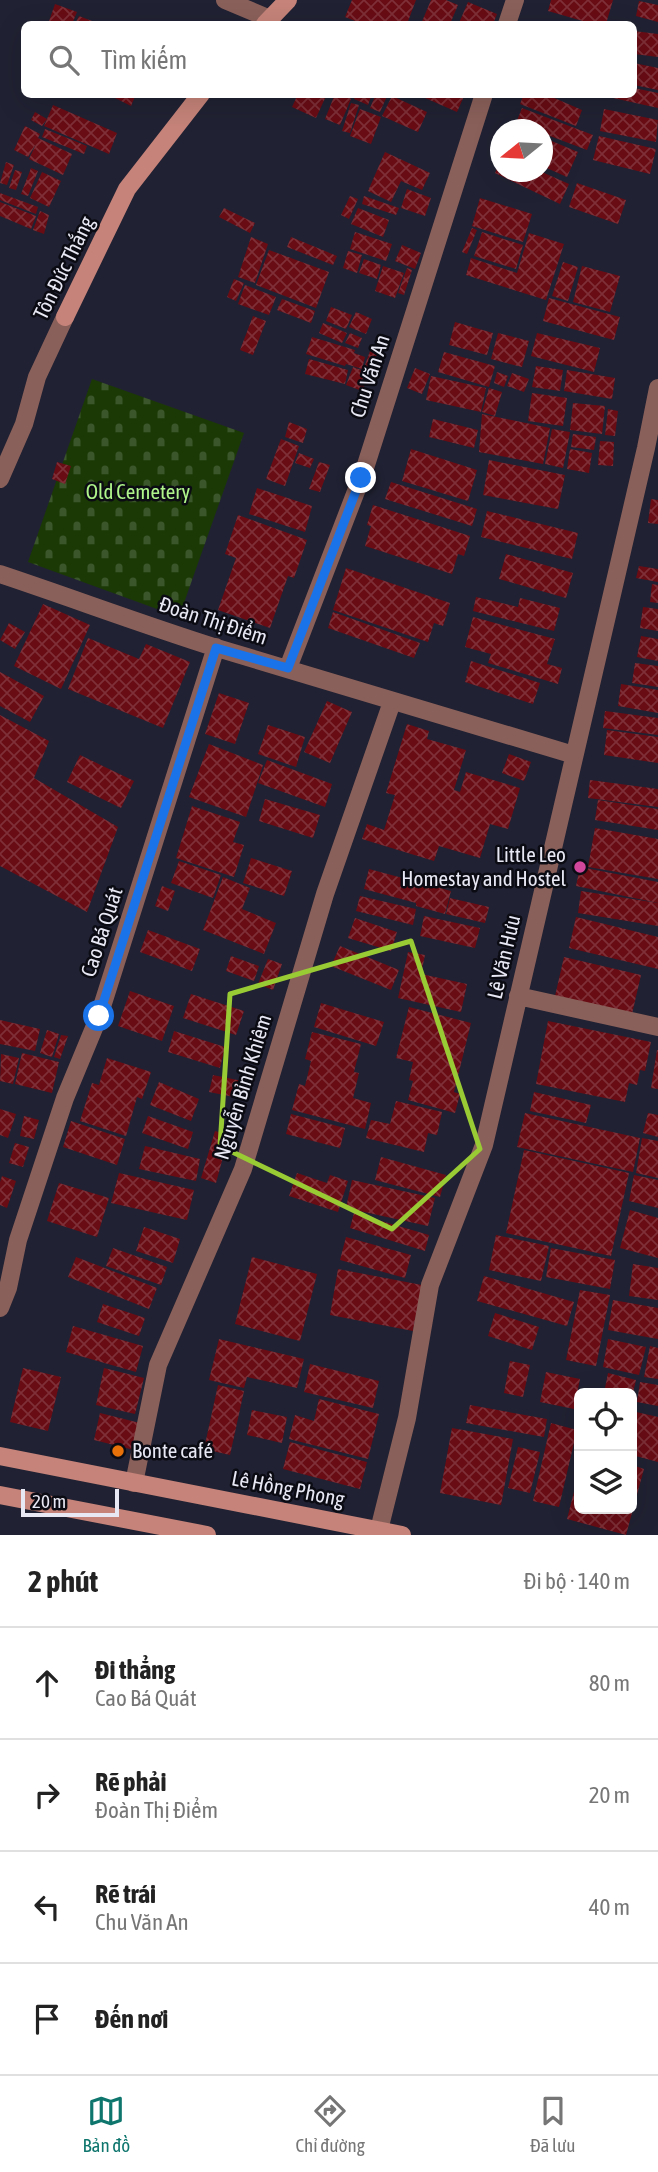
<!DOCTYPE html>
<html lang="vi">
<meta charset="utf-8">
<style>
body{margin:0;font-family:"Asap Condensed",sans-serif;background:#f6f6f6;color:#222}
.controls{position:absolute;right:21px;bottom:21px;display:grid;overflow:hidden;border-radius:10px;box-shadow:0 7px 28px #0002}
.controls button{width:63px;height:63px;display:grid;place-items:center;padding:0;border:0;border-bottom:2px solid #e0e0e0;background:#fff;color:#222;font:35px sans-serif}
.compass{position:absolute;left:490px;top:119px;width:63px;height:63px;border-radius:50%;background:#fff;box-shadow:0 7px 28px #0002;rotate:252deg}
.scale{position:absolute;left:21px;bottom:18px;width:98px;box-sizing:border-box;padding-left:7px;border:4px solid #e7e8f4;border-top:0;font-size:19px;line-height:24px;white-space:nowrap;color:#e7e8f4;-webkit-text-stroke:5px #0b0b13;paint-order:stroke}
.stop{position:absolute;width:21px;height:21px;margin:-16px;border:5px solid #1a73e8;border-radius:50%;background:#fff}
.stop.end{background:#1a73e8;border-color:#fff;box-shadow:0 2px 7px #0008}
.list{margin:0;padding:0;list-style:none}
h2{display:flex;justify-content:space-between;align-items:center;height:91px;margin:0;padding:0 28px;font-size:30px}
h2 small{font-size:23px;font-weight:400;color:#767676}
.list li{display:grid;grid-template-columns:46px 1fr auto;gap:21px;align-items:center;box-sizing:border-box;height:112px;padding:0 28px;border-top:2px solid #e0e0e0}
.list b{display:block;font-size:26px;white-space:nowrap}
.list p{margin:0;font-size:23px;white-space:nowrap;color:#767676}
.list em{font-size:23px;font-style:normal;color:#767676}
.icon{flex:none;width:38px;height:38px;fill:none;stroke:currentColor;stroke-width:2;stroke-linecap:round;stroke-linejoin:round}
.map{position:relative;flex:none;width:658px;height:1535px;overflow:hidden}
.search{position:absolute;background:#fff;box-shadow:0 7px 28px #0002;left:21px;right:21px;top:21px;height:77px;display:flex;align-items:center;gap:18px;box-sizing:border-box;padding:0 24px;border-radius:10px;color:#767676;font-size:26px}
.sheet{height:539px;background:#fff}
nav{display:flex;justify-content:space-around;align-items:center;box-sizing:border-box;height:98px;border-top:2px solid #e0e0e0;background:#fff;font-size:19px;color:#767676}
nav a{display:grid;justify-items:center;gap:4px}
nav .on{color:#0f766e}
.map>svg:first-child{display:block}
.cemetery{fill:url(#cemetery-stones)}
.building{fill:url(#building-cross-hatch)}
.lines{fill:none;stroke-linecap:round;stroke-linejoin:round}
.street{stroke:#8a605a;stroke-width:18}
.secondary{stroke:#c58379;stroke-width:18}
.route{stroke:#1a73e8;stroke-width:9}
.marked{fill:none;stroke:#99cb35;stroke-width:5;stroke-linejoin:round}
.hotel-dot{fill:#d1479c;stroke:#0b0b13;stroke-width:2.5}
.food-dot{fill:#e8710a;stroke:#0b0b13;stroke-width:2.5}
.labels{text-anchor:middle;stroke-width:5;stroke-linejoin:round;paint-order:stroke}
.street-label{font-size:21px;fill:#e7e8f4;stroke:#0b0b13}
.park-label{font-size:21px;fill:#aff58b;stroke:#0b0b13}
.poi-label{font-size:21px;fill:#e7e8f4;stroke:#0b0b13;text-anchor:end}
</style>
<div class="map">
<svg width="658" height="1535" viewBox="0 0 658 1535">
<defs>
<pattern id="cemetery-stones" width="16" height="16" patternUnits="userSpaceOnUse" patternTransform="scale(1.75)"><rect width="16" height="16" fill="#1a3905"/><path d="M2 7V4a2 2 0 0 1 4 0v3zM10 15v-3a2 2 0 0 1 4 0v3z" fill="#3b562a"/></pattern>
<pattern id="building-cross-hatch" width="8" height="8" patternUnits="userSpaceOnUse" patternTransform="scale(1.75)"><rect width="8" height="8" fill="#690c14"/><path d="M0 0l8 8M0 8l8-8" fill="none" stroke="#7e2f37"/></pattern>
</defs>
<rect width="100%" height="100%" fill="#202132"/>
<path class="cemetery" d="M92,379L244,433L179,617L28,562Z"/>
<path class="building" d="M352,0H416L407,24H363L345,17Z
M431,0H446L458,5L450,24H421Z
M551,0H613L606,24H593L548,11Z
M639,1L658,5V22L636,16Z
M468,2L497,14L493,24L459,23Z
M55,4L77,12L72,24H48Z
M79,16L100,24H75Z
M634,31L658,34V57L634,54Z
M634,63L658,68V90L634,85Z
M634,88L658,93V108L604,96L634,94Z
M107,94H136L131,106Z
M298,94H327L316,118L292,107Z
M335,94H343L351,99L340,125L325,119Z
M356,94H372L368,105L354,99Z
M376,94H388L380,112L370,108Z
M416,94H465L457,112Z
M524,94H545L582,110L576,126L520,104Z
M392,96L427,112L418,132L382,116Z
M351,103L359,105L350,133L342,131Z
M53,105L117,133L109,154L44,126Z
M522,108L593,135L587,150L542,133V130H533L516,123Z
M360,109L381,117L371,144L350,136Z
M604,109L658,120L656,142L600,131Z
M35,112L47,119L42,126L31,120Z
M25,126L40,134L38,138L72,154L63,175L29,159L36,144L28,157L14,150Z
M45,129L87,146L84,154L42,137Z
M599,136L656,149L650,174L593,160Z
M542,137L578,152L567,177L542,166Z
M385,152L430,173L422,190L401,181L391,202L368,191Z
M6,162L14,165L7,185L0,183Z
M500,162V172H542L569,184L560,204L495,173Z
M31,168L38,171L28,196L21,194Z
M15,170L22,172L16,190L9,188Z
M42,172L61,181L49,207L30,198Z
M577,183L626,200L618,224L569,207Z
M407,189L431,198L425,216L401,208Z
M0,193L38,207L36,214L0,200Z
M350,196L358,199L349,219L341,215Z
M364,196L399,208L396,215L362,204Z
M480,198L532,214L523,242L472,226Z
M0,202L36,216L31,229L0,216Z
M224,208L255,223L250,233L219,217Z
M358,208L389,220L383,237L351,224Z
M40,211L49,215L44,234L33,230Z
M472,228L477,230L467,254L462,252Z
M355,232L392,244L386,261L350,249Z
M482,232L523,245L516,269L474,256Z
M529,233L564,244L546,300L466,275L471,258L517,273Z
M251,237L268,244L255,283L238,277Z
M291,237L337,256L333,265L287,247Z
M402,245L421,253L415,269L395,261Z
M269,250L329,272L316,308L256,285Z
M348,251L362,255L357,273L343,268Z
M364,259L381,265L377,279L359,273Z
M563,262L578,267L568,301L552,296Z
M383,266L404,273L395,298L375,291Z
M582,266L620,276L610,312L573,302Z
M407,268L412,270L404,295L398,293Z
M234,279L244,283L236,301L227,297Z
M245,285L276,297L269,315L238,304Z
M549,298L620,317L614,340L543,321Z
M282,299L315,311L311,323L277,310Z
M331,307L352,315L346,329L326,321Z
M356,312L372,319L366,334L349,327Z
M253,316L266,321L253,355L240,350Z
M455,322L493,333L487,355L449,345Z
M323,323L347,333L342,343L319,333Z
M350,333L362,338L358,348L345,343Z
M498,333L529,341L522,367L491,359Z
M537,333L600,348L594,372L531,356Z
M312,337L355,350L354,353L365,357L362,369L346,364L345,366L306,354Z
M370,351L377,354L371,371L364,368Z
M444,352L495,366L489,387L438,372Z
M309,359L348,370L345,384L305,374Z
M536,366L563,370L560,391L532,387Z
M353,367L369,373L362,391L346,385Z
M415,368L430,374L422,394L407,388Z
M567,370L615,378L612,399L564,391Z
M497,372L508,376L504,387L494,383Z
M512,373L529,379L524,392L507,386Z
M431,376L486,388L481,412L426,400Z
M489,388L502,392L495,416L482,412Z
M532,393L567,398L563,426L528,421Z
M573,403L605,406L602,434L570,430Z
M608,409L618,411L615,436L605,435Z
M482,414L550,428L543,464L479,452Z
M433,419L478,430L474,448L429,437Z
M289,422L307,429L303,443L285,437Z
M552,429L570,432L563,468L545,464Z
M573,434L596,437L594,450L571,447Z
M281,439L299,446L285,486L266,479Z
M600,441L614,442L613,466L598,465Z
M411,449L477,470L468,501L402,481Z
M570,449L592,453L589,473L567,469Z
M299,453L314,459L310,468L295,463Z
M489,460L565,475L558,509L483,495Z
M57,462L71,466L65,484L52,479Z
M319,462L330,465L320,492L309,489Z
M391,482L477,509L472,526L385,499Z
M257,488L312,506L305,532L249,514Z
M651,499L658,500V524L648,523Z
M373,505L470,536L464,556L458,554L452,574L365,546L371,526L367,525Z
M487,511L578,533L572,559L481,537Z
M238,515L307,540L294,578L288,576L270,628L218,610L236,558L225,554Z
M506,554L573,573L566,598L499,579Z
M639,566L658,569V582L636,578Z
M346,568L450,603L443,626L434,623L428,642L333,610Z
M652,584L658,585V603L650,602Z
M476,597L518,607L520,598L560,608L554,631L473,611Z
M43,604L90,625L61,689L14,666Z
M643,607L658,609V631L640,628Z
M333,612L420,643L414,658L328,628Z
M473,617L555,639L547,664L562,668L558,684L488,663L491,654L465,647Z
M9,623L25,632L15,649L0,640Z
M641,636L658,639V661L637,657Z
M88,638L139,659L146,644L190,662L163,728L68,689Z
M471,661L540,683L533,704L465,682Z
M635,663L658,666V687L632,683Z
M0,672L44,696L30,722L0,706Z
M621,684L658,690V713L618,706Z
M219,693L249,703L235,744L205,734Z
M327,701L352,712L330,763L304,752Z
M605,711L658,718V735L603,728Z
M0,715L49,741L34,778L118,827L87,912L0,866Z
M407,724L429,731L427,739L466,750L454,790L460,792L466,772L520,788L508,829L490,824L480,858L439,846L434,861L362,839L367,824L384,830L395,795L386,793Z
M268,725L305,737L296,767L258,754Z
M607,730L658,737V763L604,755Z
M209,744L263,765L246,817L189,797Z
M509,754L531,762L524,781L502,773Z
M80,755L134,781L121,808L67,782Z
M267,760L332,784L325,807L258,783Z
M590,780L658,789V807L588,798Z
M265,799L320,815L313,838L259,821Z
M598,800L658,809V830L595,820Z
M192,806L240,822L233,842L244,845L234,877L176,858Z
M595,828L658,839V879L588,867Z
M251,858L292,871L284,896L243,883Z
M179,861L221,875L213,898L171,883Z
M580,867L658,882V903L576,886Z
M369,869L451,891L445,914L416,906V903L364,889Z
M223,877L250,888L242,909L276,923L264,954L203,930Z
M162,886L175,891L168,911L155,906Z
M581,891L658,903V926L578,913Z
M360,896L416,909L413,925L356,911Z
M450,898L489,907L485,923L446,914Z
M424,916L480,928L475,948L420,936Z
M576,917L658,937V969L569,948Z
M355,918L397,932L391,951L348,938Z
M148,930L200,949L192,971L140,952Z
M340,946L399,970L391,990L331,966Z
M408,952L425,955L421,974L467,984L461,1012L398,998Z
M231,956L259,966L254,981L226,971Z
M564,957L641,975L632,1014L555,996Z
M268,959L282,964L273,990L258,984Z
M130,991L174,1006L162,1041L118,1026Z
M191,994L244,1011L236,1035L183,1018Z
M321,1003L384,1022L376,1046L314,1027Z
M409,1007L471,1023L454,1092L460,1094L455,1113L408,1100L413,1081L409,1080L413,1062L396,1058Z
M0,1020L40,1029L35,1051L0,1044Z
M548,1021L651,1042L645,1071L640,1070L637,1085L629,1083L625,1102L536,1084Z
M47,1030L59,1034L52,1057L40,1053Z
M174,1031L225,1047L220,1068L168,1052Z
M312,1032L361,1044L354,1072L359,1073L353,1098L371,1103L365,1129L292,1110L299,1084L305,1086L311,1061L305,1059Z
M61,1035L68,1036L60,1059L54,1057Z
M657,1050H658V1089L651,1088Z
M22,1053L59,1062L52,1093L15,1084Z
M1,1054L19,1058L13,1084L0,1081Z
M107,1058L151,1072L142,1099L137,1097L126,1136L80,1121L92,1083L99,1085Z
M213,1075L247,1082L244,1099L209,1092Z
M159,1082L199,1099L191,1121L150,1105Z
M534,1092L591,1105L586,1123L530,1111Z
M396,1101L442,1112L437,1135L428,1133L424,1152L366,1138L371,1120L390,1124Z
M0,1109L16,1114L8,1138L0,1135Z
M525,1113L640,1138L633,1172L517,1147Z
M648,1113L658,1115V1137L643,1133Z
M291,1114L345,1128L340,1148L286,1134Z
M24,1116L39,1120L34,1139L20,1136Z
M148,1116L193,1132L188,1149L142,1133Z
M71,1121L125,1139L117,1165L63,1147Z
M215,1131L229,1135L216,1183L201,1178Z
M642,1138L658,1141V1178L636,1173Z
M15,1143L29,1147L23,1167L9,1163Z
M145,1146L200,1159L196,1181L139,1169Z
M524,1150L629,1173L611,1256L506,1233Z
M381,1157L446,1175L440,1197L375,1180Z
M119,1173L194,1190L187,1220L111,1203Z
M297,1173L327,1183L330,1175L348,1181L338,1212L289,1196Z
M634,1175L658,1180V1208L629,1201Z
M2,1176L16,1181L7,1208L0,1205V1182Z
M352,1180L435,1198L428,1226L346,1208Z
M59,1183L109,1198L97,1237L47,1221Z
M630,1210L658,1218V1258L620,1248Z
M354,1213L429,1235L425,1251L350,1228Z
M144,1227L180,1239L173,1263L136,1251Z
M496,1235L549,1246L541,1281L489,1270Z
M346,1237L411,1255L405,1278L340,1260Z
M113,1248L167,1267L161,1285L106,1266Z
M551,1248L615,1260L610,1289L546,1277Z
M76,1257L157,1288L149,1309L68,1277Z
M252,1257L317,1274L300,1341L235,1324Z
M633,1264L658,1268V1300L629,1296Z
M338,1269L422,1285L413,1331L330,1315Z
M484,1276L574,1302L567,1326L477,1301Z
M580,1290L610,1295L596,1366L566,1360Z
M613,1300L658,1308V1339L608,1330Z
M103,1304L145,1318L139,1336L97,1322Z
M495,1313L539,1327L532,1350L488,1336Z
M73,1326L143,1346L136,1372L66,1352Z
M219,1339L304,1359L297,1388L247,1377L244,1388L209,1380Z
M608,1339L646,1347L639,1375L603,1367Z
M650,1346L658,1348V1379L644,1377Z
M510,1361L530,1365L523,1397L504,1393Z
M310,1364L379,1381L373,1408L304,1392Z
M23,1368L61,1377L48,1431L10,1422Z
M104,1368L144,1378L135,1414L96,1405Z
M546,1372L580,1379L574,1409L540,1402Z
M608,1373L636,1380L633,1393H604Z
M640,1382L658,1385V1406L637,1402Z
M218,1385L244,1391L230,1455L204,1449Z
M319,1399L379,1414L368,1459L289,1439L295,1415L314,1421Z
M470,1405L547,1419L544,1437L466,1423Z
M252,1410L287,1417L282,1443L247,1435Z
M632,1411L658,1417V1462L632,1455Z
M100,1413L140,1423L134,1450L94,1440Z
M551,1423L577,1430L559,1507L533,1501Z
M452,1428L513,1439L501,1505L440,1493Z
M290,1442L367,1462L360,1489L283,1469Z
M518,1447L540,1452L530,1493L508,1488Z
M632,1465L644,1469L626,1535L567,1519L578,1476L579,1509H632Z"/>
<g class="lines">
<path class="street" d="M225,0L270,19
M507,24L515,0
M0,479L24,424L37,377L65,317
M0,574C72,598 144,625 217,648C335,684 454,720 574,755
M288,668L365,468L484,94
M518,996L658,1027
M0,1308L8,1288L18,1240L65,1098L99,1016L216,647
M134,1483L158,1365L243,1169L325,894L392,702
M379,1530L407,1418L430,1285L484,1145L646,448L658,388"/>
<path class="secondary" d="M265,24L288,0
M65,317L127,189L201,94
M0,1456L402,1535
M0,1495L207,1535"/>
</g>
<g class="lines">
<path class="route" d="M99,1016L216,648L288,668L361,478"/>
</g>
<path class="marked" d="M411,941L480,1149L392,1229L220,1146L230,994Z"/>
<circle class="hotel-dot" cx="580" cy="867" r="7"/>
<circle class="food-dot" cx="118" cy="1451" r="7"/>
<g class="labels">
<g class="street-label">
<text transform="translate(64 268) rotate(-64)" y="7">Tôn Đức Thắng</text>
<text transform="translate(370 376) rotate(-72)" y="7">Chu Văn An</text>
<text transform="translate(213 621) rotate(18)" y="7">Đoàn Thị Điểm</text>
<text transform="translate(102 932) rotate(-72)" y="7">Cao Bá Quát</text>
<text transform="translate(504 957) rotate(-77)" y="7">Lê Văn Hưu</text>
<text transform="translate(243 1087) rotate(-73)" y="7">Nguyễn Bỉnh Khiêm</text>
<text transform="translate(288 1489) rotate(11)" y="7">Lê Hồng Phong</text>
</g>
<g class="park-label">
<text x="138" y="499">Old Cemetery</text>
</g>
<g class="poi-label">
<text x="566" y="862">Little Leo<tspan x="566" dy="24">Homestay and Hostel</tspan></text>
<text x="132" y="1458" text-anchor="start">Bonte café</text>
</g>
</g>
</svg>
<div class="controls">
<button><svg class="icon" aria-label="locate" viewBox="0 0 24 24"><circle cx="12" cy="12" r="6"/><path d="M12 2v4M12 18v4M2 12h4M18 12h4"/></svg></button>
<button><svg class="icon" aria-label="layers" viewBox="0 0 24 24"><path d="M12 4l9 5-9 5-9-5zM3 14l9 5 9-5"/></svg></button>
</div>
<svg class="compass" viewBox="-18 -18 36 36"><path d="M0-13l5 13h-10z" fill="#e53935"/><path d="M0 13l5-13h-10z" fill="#767676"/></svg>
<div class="scale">20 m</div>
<div class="stop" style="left:99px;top:1016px"></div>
<div class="stop end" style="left:361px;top:478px"></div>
<div class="search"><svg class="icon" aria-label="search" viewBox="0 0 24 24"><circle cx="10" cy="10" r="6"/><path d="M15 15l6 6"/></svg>Tìm kiếm</div>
</div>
<section class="sheet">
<h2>2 phút<small>Đi bộ · 140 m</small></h2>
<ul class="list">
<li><svg class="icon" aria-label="ahead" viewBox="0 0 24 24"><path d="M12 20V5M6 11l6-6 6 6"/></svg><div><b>Đi thẳng</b><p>Cao Bá Quát</p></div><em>80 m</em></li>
<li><svg class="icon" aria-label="right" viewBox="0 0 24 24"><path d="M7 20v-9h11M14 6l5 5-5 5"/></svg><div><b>Rẽ phải</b><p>Đoàn Thị Điểm</p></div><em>20 m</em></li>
<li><svg class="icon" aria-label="left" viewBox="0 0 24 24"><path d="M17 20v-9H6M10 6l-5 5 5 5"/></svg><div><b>Rẽ trái</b><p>Chu Văn An</p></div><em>40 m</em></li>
<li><svg class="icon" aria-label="arrive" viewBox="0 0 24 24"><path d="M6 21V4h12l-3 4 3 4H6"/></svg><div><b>Đến nơi</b></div></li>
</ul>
</section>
<nav>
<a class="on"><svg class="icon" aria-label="map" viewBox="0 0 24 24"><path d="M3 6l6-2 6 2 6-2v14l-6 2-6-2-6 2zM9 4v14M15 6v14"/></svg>Bản đồ</a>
<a><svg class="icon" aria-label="directions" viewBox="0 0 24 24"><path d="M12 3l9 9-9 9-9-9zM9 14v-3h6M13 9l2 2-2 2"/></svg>Chỉ đường</a>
<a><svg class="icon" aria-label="saved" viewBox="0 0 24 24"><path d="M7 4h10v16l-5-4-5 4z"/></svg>Đã lưu</a>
</nav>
